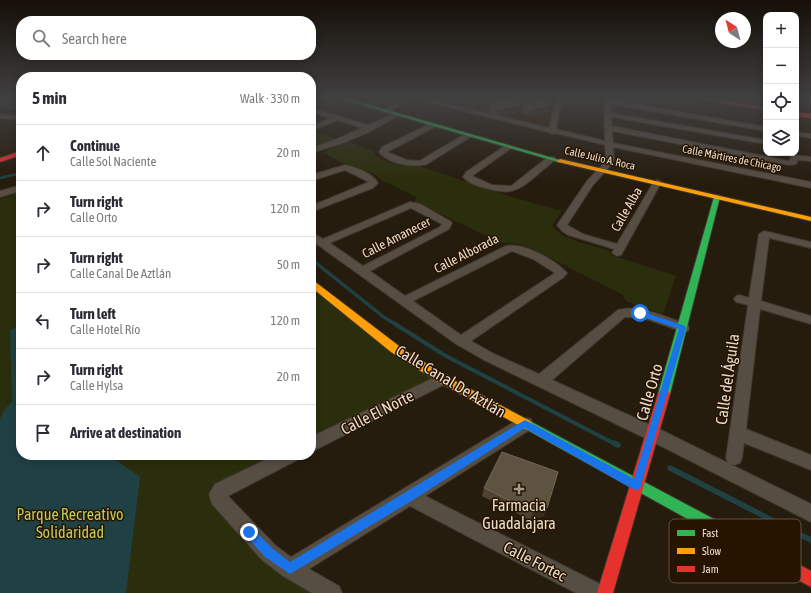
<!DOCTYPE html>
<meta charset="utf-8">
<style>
body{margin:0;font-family:"Asap Condensed",sans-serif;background:#f2f2f3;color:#2b2b33}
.controls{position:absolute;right:12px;top:12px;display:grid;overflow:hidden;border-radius:8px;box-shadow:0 2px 10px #0003}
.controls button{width:36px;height:36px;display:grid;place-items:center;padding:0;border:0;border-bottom:1px solid #e1e1e2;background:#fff;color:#2b2b33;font:20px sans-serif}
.compass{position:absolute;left:715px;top:12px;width:36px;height:36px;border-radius:50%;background:#fff;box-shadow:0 2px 10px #0003;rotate:324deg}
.stop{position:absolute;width:12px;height:12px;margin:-9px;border:3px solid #1a73e8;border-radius:50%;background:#fff}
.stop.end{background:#1a73e8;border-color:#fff;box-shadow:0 1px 4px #0008}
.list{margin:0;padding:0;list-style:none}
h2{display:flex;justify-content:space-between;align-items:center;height:52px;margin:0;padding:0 16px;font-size:17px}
h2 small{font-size:13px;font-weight:400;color:#7c7c81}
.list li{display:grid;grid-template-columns:26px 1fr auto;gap:12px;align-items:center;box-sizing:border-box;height:56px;padding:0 16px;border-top:1px solid #e1e1e2}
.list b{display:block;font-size:15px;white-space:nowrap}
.list p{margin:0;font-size:13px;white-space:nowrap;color:#7c7c81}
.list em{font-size:13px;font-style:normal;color:#7c7c81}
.icon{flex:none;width:22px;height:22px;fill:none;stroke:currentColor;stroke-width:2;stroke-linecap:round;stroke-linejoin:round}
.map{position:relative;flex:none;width:811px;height:593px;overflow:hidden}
.search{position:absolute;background:#fff;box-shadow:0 2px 10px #0003;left:16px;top:16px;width:300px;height:44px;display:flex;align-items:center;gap:10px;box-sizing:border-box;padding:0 14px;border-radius:16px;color:#7c7c81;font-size:15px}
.panel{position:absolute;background:#fff;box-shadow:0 2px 10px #0003;left:16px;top:72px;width:300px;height:388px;border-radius:16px}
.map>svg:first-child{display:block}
.built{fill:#362102}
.green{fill:#2b2e0c}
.water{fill:#204144}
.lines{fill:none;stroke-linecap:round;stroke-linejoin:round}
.stream-far4{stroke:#204144;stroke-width:2}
.stream-far3{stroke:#204144;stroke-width:2.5}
.stream-far2{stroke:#204144;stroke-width:3.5}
.stream-far1{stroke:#204144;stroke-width:4}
.stream{stroke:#204144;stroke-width:5.5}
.street-casing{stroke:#3f362d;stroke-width:2}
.fast-casing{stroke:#3f362d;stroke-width:2}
.slow-casing{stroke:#3f362d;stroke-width:2}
.jam-casing{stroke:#3f362d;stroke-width:2}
.street{fill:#564e43;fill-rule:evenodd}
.fast{fill:#30b455;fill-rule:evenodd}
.slow{fill:#ff9f0a;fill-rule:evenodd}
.jam{fill:#e5322d;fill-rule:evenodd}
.wall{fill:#4e4230}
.shaded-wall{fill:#372c1b}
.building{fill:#5e5241;stroke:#746857}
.route{fill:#1a73e8}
.poi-dot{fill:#a5998a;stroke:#261400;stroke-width:1.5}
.labels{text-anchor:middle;stroke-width:3;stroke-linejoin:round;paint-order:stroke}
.far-street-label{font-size:11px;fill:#e9dccd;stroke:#261400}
.street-label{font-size:13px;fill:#e9dccd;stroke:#261400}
.near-street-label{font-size:16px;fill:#e9dccd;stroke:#261400}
.near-poi-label{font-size:16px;fill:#e9dccd;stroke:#261400}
.near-park-label{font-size:16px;fill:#bccc5a;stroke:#261400}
.key{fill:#261400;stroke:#60503e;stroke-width:1}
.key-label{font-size:11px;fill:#e9dccd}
</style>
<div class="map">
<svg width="811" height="593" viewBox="0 0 811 593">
<rect width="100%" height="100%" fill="#261c0e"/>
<path class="built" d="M490,98H549L557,100L551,130L471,111Z"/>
<path class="green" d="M457,98H490L471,111L446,105Z
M315,132L337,139L315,148L311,146V133Z
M349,142L374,151V155C387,162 404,168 419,166L512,197L562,211L552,225C560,240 593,245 609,251L611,255L676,276L663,314L626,301L622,294L529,247L516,243H502L415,202L416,197L381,180L376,175L351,165L342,163L323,152Z
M21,192V455H291L218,498L290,569L332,593H0V199Z
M311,283L442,379L311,445Z"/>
<path class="water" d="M21,325V455H109L140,477L126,593H0V420L4,410L12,402L10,330Z"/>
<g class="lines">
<path class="stream-far4" d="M0,105L21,109"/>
<path class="stream-far3" d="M0,178L21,173"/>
<path class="stream-far2" d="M311,259L385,318L397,325"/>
<path class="stream-far1" d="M395,324L446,356L615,444"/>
<path class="stream" d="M614,443L618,445
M670,468L811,540"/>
<defs>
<path id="street" d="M313,98H322L311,104V100Z
M403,98H411L386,113L381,112Z
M411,98H424L549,128L556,98H562L556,129L605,141L604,98L766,127V131L611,104V113L766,140V144L611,117L612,126L789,161L792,155L811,157V161L798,160L796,164L789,165L612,131L613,143L811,182V188L613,147L614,159L611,165L593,185L567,225L583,234L617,244L653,183L657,180L660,181L661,183L625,248L621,255L617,256L612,253L614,249L568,235L562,231L557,225L587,181L603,164L606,159L605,145L555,133L552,134L548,132Z
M311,108L368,125L394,114L399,115L373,130L343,143L311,153V148L337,139L362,128L338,120L311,131V126L331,118L311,112Z
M0,114L21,116V120L0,118Z
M430,124H436L437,126L387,152L407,160L419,161L465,134H471L472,136L427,164C412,168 389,164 379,152L382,147Z
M796,132L811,134V138L796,136Z
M506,145H509L513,147L472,176L492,185L511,186L548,157H554L555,159C550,165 542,170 536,176C517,192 510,195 485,188C477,186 468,183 463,177L466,172Z
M345,165C356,167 372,173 378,183L373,188L311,212V206L369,182L345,170L311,181V175Z
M21,185V191L0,197V191Z
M410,202L420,204L450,221L452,223L449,229L370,271L405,296L506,246C523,242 553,259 565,271L567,273L564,277L471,341L494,354L539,374L618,310C641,304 666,317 688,325L689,328L688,331L683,332L644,318L625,317L552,380L659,429L811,504V522L647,439L484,360L456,344L311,240V232L323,239ZM411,208L442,224L440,227L363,266L330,243ZM512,251L533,259L555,273L461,335L413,301Z
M764,231L811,242V248L769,238L761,301L811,316V324L760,309L746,429L811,455V470L744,443L742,458L740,463L734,465L728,463L726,458L748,305L736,302L734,299L736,296L740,295L749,298L759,234Z
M442,374L447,375L449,379L447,383L311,452V437Z
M525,418L531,419L533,424L531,429L425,496L604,586L607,593H576L410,506L309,569L339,586L342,593H312L283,576L262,560L212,504L209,494L215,484L275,455H299L297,460L228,496L276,546L291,557L519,419Z"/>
<path id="fast" d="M337,98H346L563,161L558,162Z
M717,195L720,197L670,394L668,397L664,398L660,397L658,394L714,197Z
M526,419L757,542L759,547L757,552L752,554L747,552L522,427L520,424L522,421Z"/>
<path id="slow" d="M560,159L811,217V221L558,162L557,161Z
M311,280L314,281L399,346L446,376L530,421L532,424L530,427L526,429L522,427L438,382L391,352L311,287Z"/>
<path id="jam" d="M695,98H709L766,108V110Z
M796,112L811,114V118L796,116Z
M21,151V155L0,162V158Z
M664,390L668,391L670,394L613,593H597L658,394L660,391Z
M752,540L811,571V587L747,552L745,547L747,542Z"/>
</defs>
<use href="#street" class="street-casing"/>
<use href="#fast" class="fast-casing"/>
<use href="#slow" class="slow-casing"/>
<use href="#jam" class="jam-casing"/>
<use href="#street" class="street"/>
<use href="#fast" class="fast"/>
<use href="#slow" class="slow"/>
<use href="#jam" class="jam"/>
</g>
<path class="wall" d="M495,98H510L509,102L515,104V99H529L528,105H550L549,111L529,116L522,112L523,107H520L517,106L516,112L497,116L488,111L489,105L497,104L495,103Z
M484,488L544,516L530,520L482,496Z"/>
<path class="shaded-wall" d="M504,98H510L509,103L500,105L501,99Z
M529,99L528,105L520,107L521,101Z
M517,105L516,112L497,116V109Z
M550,105L549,111L529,116L530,109Z
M547,508L544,516L530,520L533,512Z"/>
<path class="building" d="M527,98L529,99L521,101L515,99Z
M508,101L517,105L497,109L489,105Z
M544,102L550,105L530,109L523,106Z
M502,452L558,472L547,508L533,512L484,488Z"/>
<linearGradient id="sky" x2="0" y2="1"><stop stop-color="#150f08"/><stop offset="0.54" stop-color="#414041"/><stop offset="1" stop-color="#414041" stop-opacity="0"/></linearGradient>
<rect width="811" height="181" fill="url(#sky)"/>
<path class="route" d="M640,311L685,326L686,328L640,489L637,490L633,489L525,428L413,500L290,574L265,557L246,536L244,532L246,529L249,527L253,529L273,549L290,562L525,420L634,479L679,329L638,315L637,313Z"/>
<path class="poi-dot" d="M517 483h4v4h4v4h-4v4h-4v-4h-4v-4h4z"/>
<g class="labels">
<g class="far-street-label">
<text transform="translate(600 158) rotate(13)" y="4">Calle Julio A. Roca</text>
<text transform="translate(732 158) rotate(11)" y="4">Calle Mártires de Chicago</text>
</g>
<g class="street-label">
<text transform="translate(626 209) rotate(-60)" y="5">Calle Alba</text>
<text transform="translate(396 237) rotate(-27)" y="5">Calle Amanecer</text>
<text transform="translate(466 253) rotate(-27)" y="5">Calle Alborada</text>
</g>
<g class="near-street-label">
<text transform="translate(727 379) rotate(-82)" y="6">Calle del Águila</text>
<text transform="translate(451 381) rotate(31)" y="6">Calle Canal De Aztlán</text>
<text transform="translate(649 392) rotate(-74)" y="6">Calle Orto</text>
<text transform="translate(377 412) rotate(-27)" y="6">Calle El Norte</text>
<text transform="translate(535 561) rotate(27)" y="6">Calle Fortec</text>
</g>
<g class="near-poi-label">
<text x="519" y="511">Farmacia<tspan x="519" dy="18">Guadalajara</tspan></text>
</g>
<g class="near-park-label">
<text x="70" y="520">Parque Recreativo<tspan x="70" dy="18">Solidaridad</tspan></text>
</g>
</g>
<rect x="669" y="519" width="132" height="64" rx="6" class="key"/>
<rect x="677" y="530" width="18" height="6" fill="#30b455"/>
<rect x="677" y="548" width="18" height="6" fill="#ff9f0a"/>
<rect x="677" y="566" width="18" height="6" fill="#e5322d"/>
<g class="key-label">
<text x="702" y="537">Fast</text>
<text x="702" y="555">Slow</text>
<text x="702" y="573">Jam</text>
</g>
</svg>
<div class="controls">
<button>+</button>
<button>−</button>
<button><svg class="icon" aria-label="locate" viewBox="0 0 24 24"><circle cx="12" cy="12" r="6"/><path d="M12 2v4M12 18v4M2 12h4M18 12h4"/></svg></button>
<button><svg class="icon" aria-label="layers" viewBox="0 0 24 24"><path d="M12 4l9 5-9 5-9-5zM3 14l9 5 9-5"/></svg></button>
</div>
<svg class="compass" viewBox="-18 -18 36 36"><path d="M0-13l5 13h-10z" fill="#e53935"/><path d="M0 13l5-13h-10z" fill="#7c7c81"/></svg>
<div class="stop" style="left:640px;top:313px"></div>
<div class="stop end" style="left:249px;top:532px"></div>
<div class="search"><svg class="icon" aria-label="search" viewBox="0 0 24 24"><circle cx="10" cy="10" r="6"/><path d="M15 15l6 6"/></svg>Search here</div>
<section class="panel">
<h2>5 min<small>Walk · 330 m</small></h2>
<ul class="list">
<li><svg class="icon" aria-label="ahead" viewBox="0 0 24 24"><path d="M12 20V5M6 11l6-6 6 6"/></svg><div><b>Continue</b><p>Calle Sol Naciente</p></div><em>20 m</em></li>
<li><svg class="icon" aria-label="right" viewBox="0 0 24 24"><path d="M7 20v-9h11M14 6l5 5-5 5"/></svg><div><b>Turn right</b><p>Calle Orto</p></div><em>120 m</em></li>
<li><svg class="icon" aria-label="right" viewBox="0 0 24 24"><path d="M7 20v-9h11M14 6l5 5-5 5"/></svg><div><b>Turn right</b><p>Calle Canal De Aztlán</p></div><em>50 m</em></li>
<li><svg class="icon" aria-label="left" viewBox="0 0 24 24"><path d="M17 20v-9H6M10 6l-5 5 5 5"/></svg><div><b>Turn left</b><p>Calle Hotel Río</p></div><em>120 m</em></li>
<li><svg class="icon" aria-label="right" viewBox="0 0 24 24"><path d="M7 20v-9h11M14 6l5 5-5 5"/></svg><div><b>Turn right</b><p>Calle Hylsa</p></div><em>20 m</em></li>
<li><svg class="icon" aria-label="arrive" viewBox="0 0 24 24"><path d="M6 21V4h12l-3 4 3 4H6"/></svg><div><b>Arrive at destination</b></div></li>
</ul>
</section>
</div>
